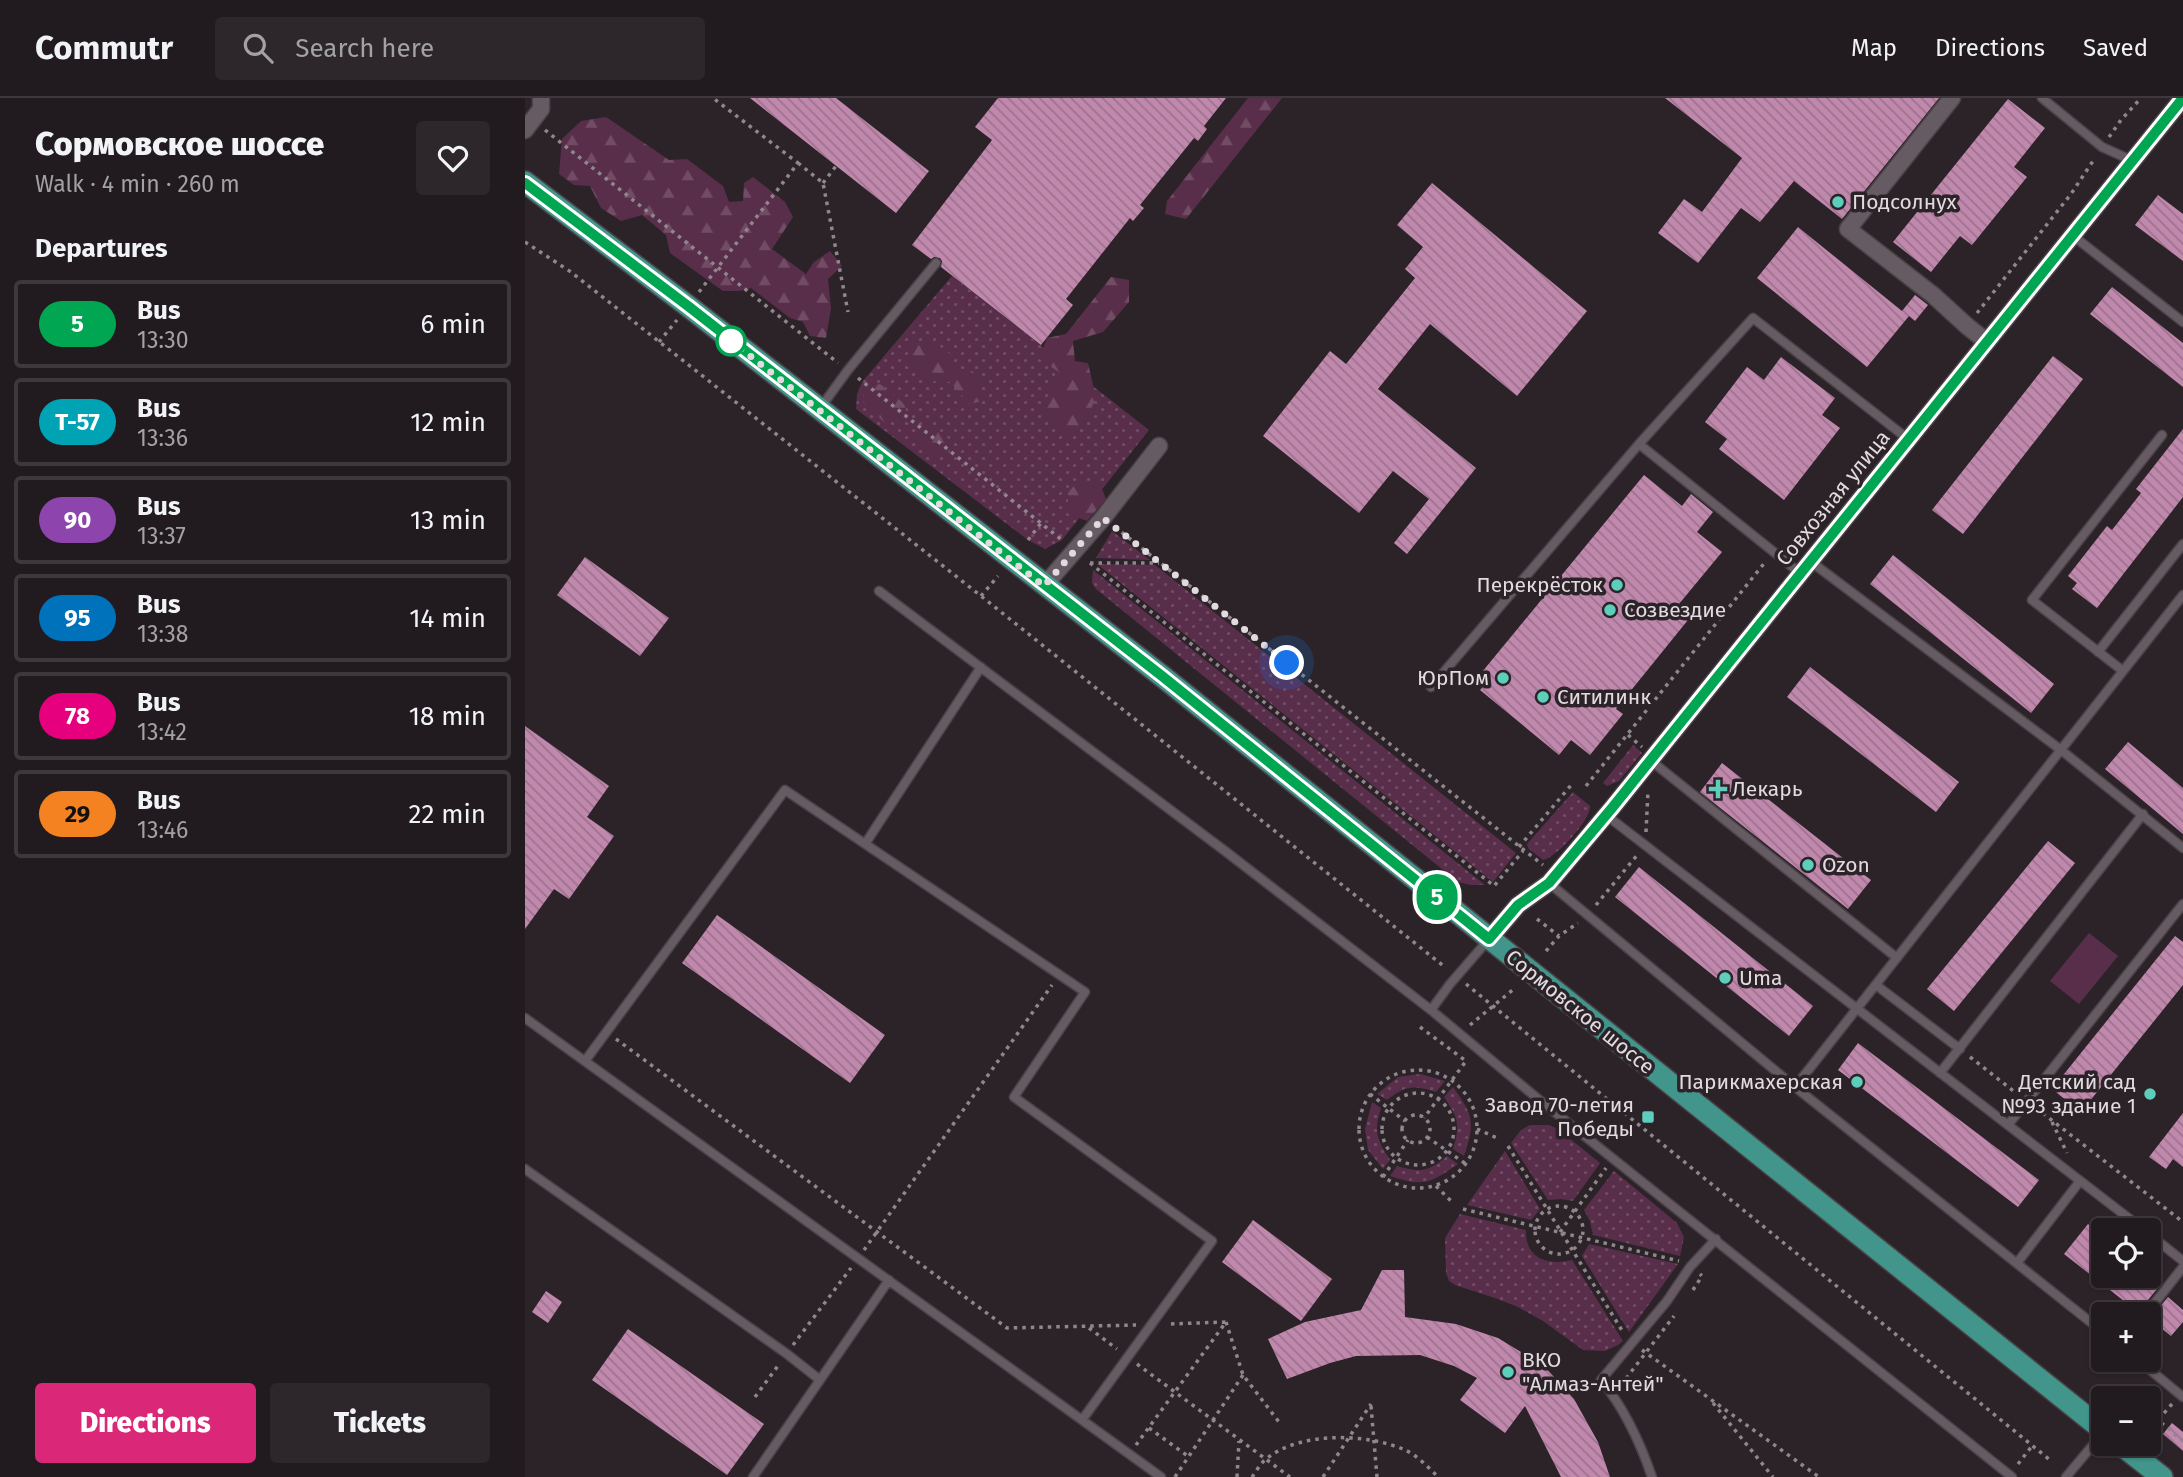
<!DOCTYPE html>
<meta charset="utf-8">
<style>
body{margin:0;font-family:"Fira Sans",sans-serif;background:#2d272c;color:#f1f3f6;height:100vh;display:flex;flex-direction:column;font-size:26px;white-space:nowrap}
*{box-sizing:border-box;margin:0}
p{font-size:23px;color:#a2a1a4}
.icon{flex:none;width:38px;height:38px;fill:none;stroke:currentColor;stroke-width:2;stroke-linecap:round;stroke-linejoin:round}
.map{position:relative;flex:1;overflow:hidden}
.drawer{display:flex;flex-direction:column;background:#211a1f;width:525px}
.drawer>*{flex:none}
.badge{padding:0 14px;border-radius:23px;font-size:24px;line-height:46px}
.fabs{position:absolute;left:1566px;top:1120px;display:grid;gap:14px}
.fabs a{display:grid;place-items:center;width:70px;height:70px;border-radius:7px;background:#211a1f;box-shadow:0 2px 5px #0004,0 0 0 2px #3e383d;font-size:35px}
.you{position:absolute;width:35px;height:35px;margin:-18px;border:5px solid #fff;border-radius:50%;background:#1a73e8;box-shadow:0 0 0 10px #1a73e833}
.map>.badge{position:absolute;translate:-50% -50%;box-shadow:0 0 0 4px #fff}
h2{padding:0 35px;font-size:26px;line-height:63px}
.round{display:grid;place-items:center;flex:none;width:74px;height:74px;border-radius:7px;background:#2d272c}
.summary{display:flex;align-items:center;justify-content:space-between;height:119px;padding:0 35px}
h1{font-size:33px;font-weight:800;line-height:52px}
.button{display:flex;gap:14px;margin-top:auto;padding:14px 35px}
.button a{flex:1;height:80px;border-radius:7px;background:#db2777;color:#fff;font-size:28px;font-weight:800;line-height:80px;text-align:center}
.button a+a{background:#2d272c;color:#f1f3f6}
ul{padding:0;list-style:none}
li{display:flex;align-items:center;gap:21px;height:88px;margin:0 14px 10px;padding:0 21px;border:4px solid #3e383d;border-radius:7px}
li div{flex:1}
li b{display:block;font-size:26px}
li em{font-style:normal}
li .badge{min-width:77px;font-weight:700;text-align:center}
header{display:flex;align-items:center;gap:42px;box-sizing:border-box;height:98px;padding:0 35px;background:#211a1f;border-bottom:2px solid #3e383d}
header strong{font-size:33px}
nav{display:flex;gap:38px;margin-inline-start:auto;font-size:24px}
.search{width:490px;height:63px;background:#2d272c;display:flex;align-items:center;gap:18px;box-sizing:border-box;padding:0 24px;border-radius:7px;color:#a2a1a4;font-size:26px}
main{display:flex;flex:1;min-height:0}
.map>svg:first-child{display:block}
</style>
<header>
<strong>Commutr</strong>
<div class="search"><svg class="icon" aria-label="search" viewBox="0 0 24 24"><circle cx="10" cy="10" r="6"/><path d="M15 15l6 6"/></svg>Search here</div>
<nav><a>Map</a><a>Directions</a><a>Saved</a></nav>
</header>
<main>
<section class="drawer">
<div class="summary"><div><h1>Сормовское шоссе</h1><p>Walk · 4 min · 260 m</p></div><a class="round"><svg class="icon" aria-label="heart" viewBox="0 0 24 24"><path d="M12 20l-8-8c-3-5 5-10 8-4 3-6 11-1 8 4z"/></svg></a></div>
<h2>Departures</h2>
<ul>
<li><span class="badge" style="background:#00a651;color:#fff">5</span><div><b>Bus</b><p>13:30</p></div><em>6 min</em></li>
<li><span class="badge" style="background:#00a3b4;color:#fff">Т-57</span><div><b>Bus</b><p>13:36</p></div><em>12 min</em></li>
<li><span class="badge" style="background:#8e44ad;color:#fff">90</span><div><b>Bus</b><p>13:37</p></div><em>13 min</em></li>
<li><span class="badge" style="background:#0072bc;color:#fff">95</span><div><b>Bus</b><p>13:38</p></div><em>14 min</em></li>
<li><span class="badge" style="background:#e6007e;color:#fff">78</span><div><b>Bus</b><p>13:42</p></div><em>18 min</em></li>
<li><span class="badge" style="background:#f58220;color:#111">29</span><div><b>Bus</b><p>13:46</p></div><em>22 min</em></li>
</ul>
<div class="button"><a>Directions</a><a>Tickets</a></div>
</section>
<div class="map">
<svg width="1658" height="1379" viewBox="0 0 1658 1379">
<defs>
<pattern id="grass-dots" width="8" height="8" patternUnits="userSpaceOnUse" patternTransform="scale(1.75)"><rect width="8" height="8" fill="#592e4b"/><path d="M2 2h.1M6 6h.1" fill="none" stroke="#714c64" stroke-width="1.8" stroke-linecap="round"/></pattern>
<pattern id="forest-firs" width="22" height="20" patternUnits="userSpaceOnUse" patternTransform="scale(1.75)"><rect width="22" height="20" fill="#592e4b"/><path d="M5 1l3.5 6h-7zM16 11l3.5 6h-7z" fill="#714c64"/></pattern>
<pattern id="building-back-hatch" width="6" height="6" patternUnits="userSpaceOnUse" patternTransform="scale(1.75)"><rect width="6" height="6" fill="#c188ad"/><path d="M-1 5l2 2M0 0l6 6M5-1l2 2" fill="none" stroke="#9c738d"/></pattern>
</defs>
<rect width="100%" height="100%" fill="#2c2329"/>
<path fill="url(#grass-dots)" d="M427,178L624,332L537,442L520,451L503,442L331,311L332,296L337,284Z
M587,433L625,462L571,460Z
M572,466L630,467L991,755L968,784Z
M568,472L960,787H946L933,784L571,491L567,485Z
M1108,647L1117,655L1094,683L1082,688L1078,685Z
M1048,694L1065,708C1066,722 1031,760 1018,762L1003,750L1002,746Z
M895,976L920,983L911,994C888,987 881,987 862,1002L852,996L873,979Z
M928,989C949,1018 950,1025 939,1058L928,1051C935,1028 934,1020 919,999Z
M847,1004L856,1010C849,1033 851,1041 865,1062L858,1071L843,1052L840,1031Z
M1005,1027H1024L1033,1031L1075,1065L1048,1103L1036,1101L1023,1102L986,1045L996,1032Z
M980,1053L1015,1111L1006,1122L942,1107Z
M922,1058L933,1066C905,1086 898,1089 865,1078L872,1068C896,1075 903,1074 922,1058Z
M1089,1073L1152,1125L1159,1139L1155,1158L1068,1137L1065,1123L1059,1112Z
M935,1116L1001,1132C1000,1161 1023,1168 1047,1162L1098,1243L1093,1247L1080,1253L1058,1252L1018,1223L993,1209L970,1200L930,1187L924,1183L921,1175L920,1140Z
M1064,1146L1153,1166L1104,1234L1057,1158Z"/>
<path fill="url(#forest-firs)" d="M723,0H757L661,121L640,116L642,103Z
M81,19L144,62L162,61L198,88L204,104L218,103L219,85L228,79L260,104L268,119L247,151L281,176L289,164L305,153L317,168L303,181L306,210L301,240L285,238L278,224L265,220L226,190L214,193H198L145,155L141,137L117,117L96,123L76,110L65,88L49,87L34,76L37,41L56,23Z
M586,179L604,182V204L578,234L548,243L550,263L563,265L571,300L558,328L539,338L516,317L534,274L514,261L522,240L541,236Z
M406,242L428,258L431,273L446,272L456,281L458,303L444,306L425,284L406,283L383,263L385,244Z
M355,286L382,308L376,323L359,324L338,304L339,290Z
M410,330L425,342L423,357L408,360L390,344L393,332Z
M553,383L575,386L581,401L562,423L543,416V395Z"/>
<path fill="#592e4b" d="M1564,835L1593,858L1554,906L1525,883Z"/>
<path fill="url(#building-back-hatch)" d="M225,0H311L404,73L371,115Z
M473,0H701L679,28L682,31L673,43L669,40L615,107L619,110L608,123L605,120L541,201L548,207L516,247L416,169L417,163L415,160L409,159L406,161L387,147L467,42L450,29Z
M1140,0H1414L1317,121L1269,83L1235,124L1216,110L1173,165L1133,135L1159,101L1177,114L1217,60Z
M1483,1L1520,30L1489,69L1502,79L1447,147L1435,138L1406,174L1368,144Z
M907,85L1062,213L992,298L905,226L853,291L951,370L882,456L869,445L904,401L868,373L834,415L738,338L805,253L821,266L890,180L880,171L898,149L872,127Z
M1633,97L1658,116V163L1610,127Z
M1273,129L1377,213L1390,197L1403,207L1390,223L1379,214L1384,218L1342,269L1232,180Z
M1587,189L1658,245V289L1565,216Z
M1528,258L1558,281L1438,436L1407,412Z
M1256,259L1310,300L1297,317L1315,330L1259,402L1194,351L1202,341L1180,324L1222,269L1239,282Z
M1658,331V399L1572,510L1547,491L1552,485L1543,478L1582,428L1587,432L1616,395L1611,391Z
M1119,377L1157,408L1166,396L1188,414L1172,434L1197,454L1154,506L1167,517L1091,611L1098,616L1065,657L1046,642L1034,657L955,592L965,581L957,574Z
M1368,457L1529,586L1506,615L1345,486Z
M60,459L144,520L115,558L32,497Z
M1285,569L1434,684L1411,714L1262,599Z
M0,628L84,688L62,719L89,738L44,801L29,791L0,831Z
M1603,644L1658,690V736L1580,671Z
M1197,665L1346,782L1323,811L1175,694Z
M1523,743L1550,765L1429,913L1402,891Z
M1114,769L1288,908L1264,938L1090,799Z
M192,817L360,937L325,985L157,865Z
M1650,838L1658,844V887L1556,1014L1527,991Z
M1333,945L1514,1082L1493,1109L1313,972Z
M1658,1015V1069L1648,1061L1641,1071L1624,1059Z
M728,1122L807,1181L776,1223L697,1164Z
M1563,1126L1578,1138V1178H1628L1637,1185L1613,1214L1539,1156Z
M857,1172H879L880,1219L931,1226L973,1240L1019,1268L1049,1301L1073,1344L1085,1379H1036L1000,1308L980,1335L935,1302L952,1280L929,1268L895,1257L831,1258L805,1265L762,1281L743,1241L780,1224L836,1212Z
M21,1193L37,1204L23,1225L7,1214Z
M1643,1199L1658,1212V1224L1646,1238L1625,1221Z
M103,1231L239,1326L202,1377L67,1282Z
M1647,1325L1658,1334V1353L1638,1336Z"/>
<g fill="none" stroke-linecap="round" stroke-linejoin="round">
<g stroke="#494246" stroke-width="11">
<path id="lane" d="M1517,0L1577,49L1606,62
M1547,137L1658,224
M296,309L323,272L411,165
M1285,463L1536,652L1658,750
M1275,475L1114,346L1228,220L1383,341
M354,493L700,753L906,912L1012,1000L1487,1379
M1573,554L1658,446
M1598,573L1507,502L1637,337
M906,589L1114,346
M1125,662L1372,860
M1081,717L1619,1132
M340,746L456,569
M1024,785L1270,989L1578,1234
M1351,887L1435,951
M906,912L925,886L964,841
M0,920L636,1379
M60,963L260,692L560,894L489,999L687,1143L557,1322
M1415,975L1618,716
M1270,989L1658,497
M1483,1027L1658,806
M0,1071L262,1256L295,1282
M1624,1136L1658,1163
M1492,1165L1555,1083
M1621,1216L1658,1169
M1613,1262L1658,1299
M228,1379L364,1182
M1127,1379C1115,1344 1100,1311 1076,1282L1142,1203L1165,1169L1191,1141
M1541,1379L1578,1335"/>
</g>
<g stroke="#494246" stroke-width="19">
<path id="street" d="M1427,0L1323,131L1408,197L1442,228L1462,244
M0,32L16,11V0
M519,488L578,420L634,348
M964,841L993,807L1024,785L1087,710L1658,0"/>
</g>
<g stroke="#494246" stroke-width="24">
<path id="primary" d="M0,84L163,208L637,578L1578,1332
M1595,1346L1637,1379"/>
</g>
<path stroke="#8f878c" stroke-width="3.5" stroke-dasharray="3.5 5" stroke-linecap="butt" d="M20,32L313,265
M1584,39L1596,22L1616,0
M273,65L298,85L323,214
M298,85L311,68
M0,144L46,174L456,498L921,870
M174,194L273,65L188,0
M1452,215L1546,96L1570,60
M134,244L152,222
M333,280L537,442
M590,429L1018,767
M503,442L516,425
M565,465L969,788L998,753
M565,465H634
M456,498L473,478
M1103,637L1117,649
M1061,688L1241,463
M1121,734L1123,693
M994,749L1047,686
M1071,807L1113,756
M1012,821L1034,838
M1021,853L1034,838L1053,825
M941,886L1525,1362
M945,927L990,890
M895,929L941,963L899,1020
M91,941L482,1230L611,1227
M1445,959L1491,995
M834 1031a59 59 0 1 1 118 0a59 59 0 1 1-118 0Z
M857 1031a36 36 0 1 1 72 0a36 36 0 1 1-72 0Z
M845,996L880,1023
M1511,1010L1658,1124
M877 1031a14 14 0 1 1 28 0a14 14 0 1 1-28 0Z
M1527,1024L1542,1055
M952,1031L972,1040
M902,1039L941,1066
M983,1048L1098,1234
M858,1079L883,1042
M911,1088L927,1104
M1010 1132a24 24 0 1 1 48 0a24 24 0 1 1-48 0Z
M938,1111L1154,1163
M1035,1134L1081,1070
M339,1152L527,887
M1168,1192L1177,1178L1175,1176
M701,1224L718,1277L754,1324
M564,1230L592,1251
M268,1247L326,1170
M1117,1252L1294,1379
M612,1266L765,1379
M1096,1287L1149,1218
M230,1299L255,1265
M1188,1305L1248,1379
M1647,1306L1633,1322L1658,1343
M846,1308L852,1379
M624,1330L664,1359
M611,1347L701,1224L644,1226
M1493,1366L1507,1348
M650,1379L718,1277
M712,1379L714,1343
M727,1379C731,1374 735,1366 740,1362C773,1333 842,1335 880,1352C892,1357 904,1370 913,1379
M798,1379L846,1306"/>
<use href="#lane" stroke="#665b62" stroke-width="8"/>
<use href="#street" stroke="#665b62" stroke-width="16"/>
<use href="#primary" stroke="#41958b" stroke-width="21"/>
</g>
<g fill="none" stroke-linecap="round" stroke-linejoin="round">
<g stroke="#fff" stroke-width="16">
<path id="line" d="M0,85L163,208L637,578L964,841L993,807L1024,785L1087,710L1658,0"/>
</g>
<use href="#line" stroke="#00a651" stroke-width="10"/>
<path stroke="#e1dade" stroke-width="7" stroke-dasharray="0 12.6" d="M206,243L519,488L578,420L762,565"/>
</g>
<g fill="#5ccebb" stroke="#2c2329" stroke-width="2.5">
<circle cx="1313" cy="104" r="7"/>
<circle cx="1092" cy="487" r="7"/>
<circle cx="1085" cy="512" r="7"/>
<circle cx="978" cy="580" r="7"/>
<circle cx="1018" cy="599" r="7"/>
<path d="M1189.5 680.5h7v7h7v7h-7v7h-7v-7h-7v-7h7z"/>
<circle cx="1283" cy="767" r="7"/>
<circle cx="1200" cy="880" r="7"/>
<circle cx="1332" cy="984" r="7"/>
<circle cx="1625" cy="996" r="7"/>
<rect x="1116" y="1012" width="14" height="14" rx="3.5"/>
<circle cx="983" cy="1274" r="7"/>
</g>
<circle fill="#fff" stroke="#00a651" stroke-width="3.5" cx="206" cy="243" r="14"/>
<g text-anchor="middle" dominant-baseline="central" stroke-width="7" stroke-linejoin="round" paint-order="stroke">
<g font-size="21" fill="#e1dade" stroke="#2c2329" text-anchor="start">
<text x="1327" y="104">Подсолнух</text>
<text x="1078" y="487" text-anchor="end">Перекрёсток</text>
<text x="1099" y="512">Созвездие</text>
<text x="964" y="580" text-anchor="end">ЮрПом</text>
<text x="1032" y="599">Ситилинк</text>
<text x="1207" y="691">Лекарь</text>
<text x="1297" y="767">Ozon</text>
<text x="1214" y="880">Uma</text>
<text x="1318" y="984" text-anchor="end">Парикмахерская</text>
<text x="1611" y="984" text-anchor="end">Детский сад<tspan x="1611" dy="24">№93 здание 1</tspan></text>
<text x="1109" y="1007" text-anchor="end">Завод 70-летия<tspan x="1109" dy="24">Победы</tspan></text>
<text x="997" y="1262">ВКО<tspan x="997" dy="24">"Алмаз-Антей"</tspan></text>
</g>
<g font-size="21" fill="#e1dade" stroke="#2c2329">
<text transform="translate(1308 400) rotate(-51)">Совхозная улица</text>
<text transform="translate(1055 914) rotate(39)">Сормовское шоссе</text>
</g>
</g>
</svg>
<div class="fabs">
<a><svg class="icon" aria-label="locate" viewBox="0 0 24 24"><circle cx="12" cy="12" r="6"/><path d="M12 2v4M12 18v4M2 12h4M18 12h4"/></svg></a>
<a>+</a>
<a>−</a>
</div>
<div class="you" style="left:762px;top:565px"></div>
<b class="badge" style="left:912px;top:799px;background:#00a651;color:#fff">5</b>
</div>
</main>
